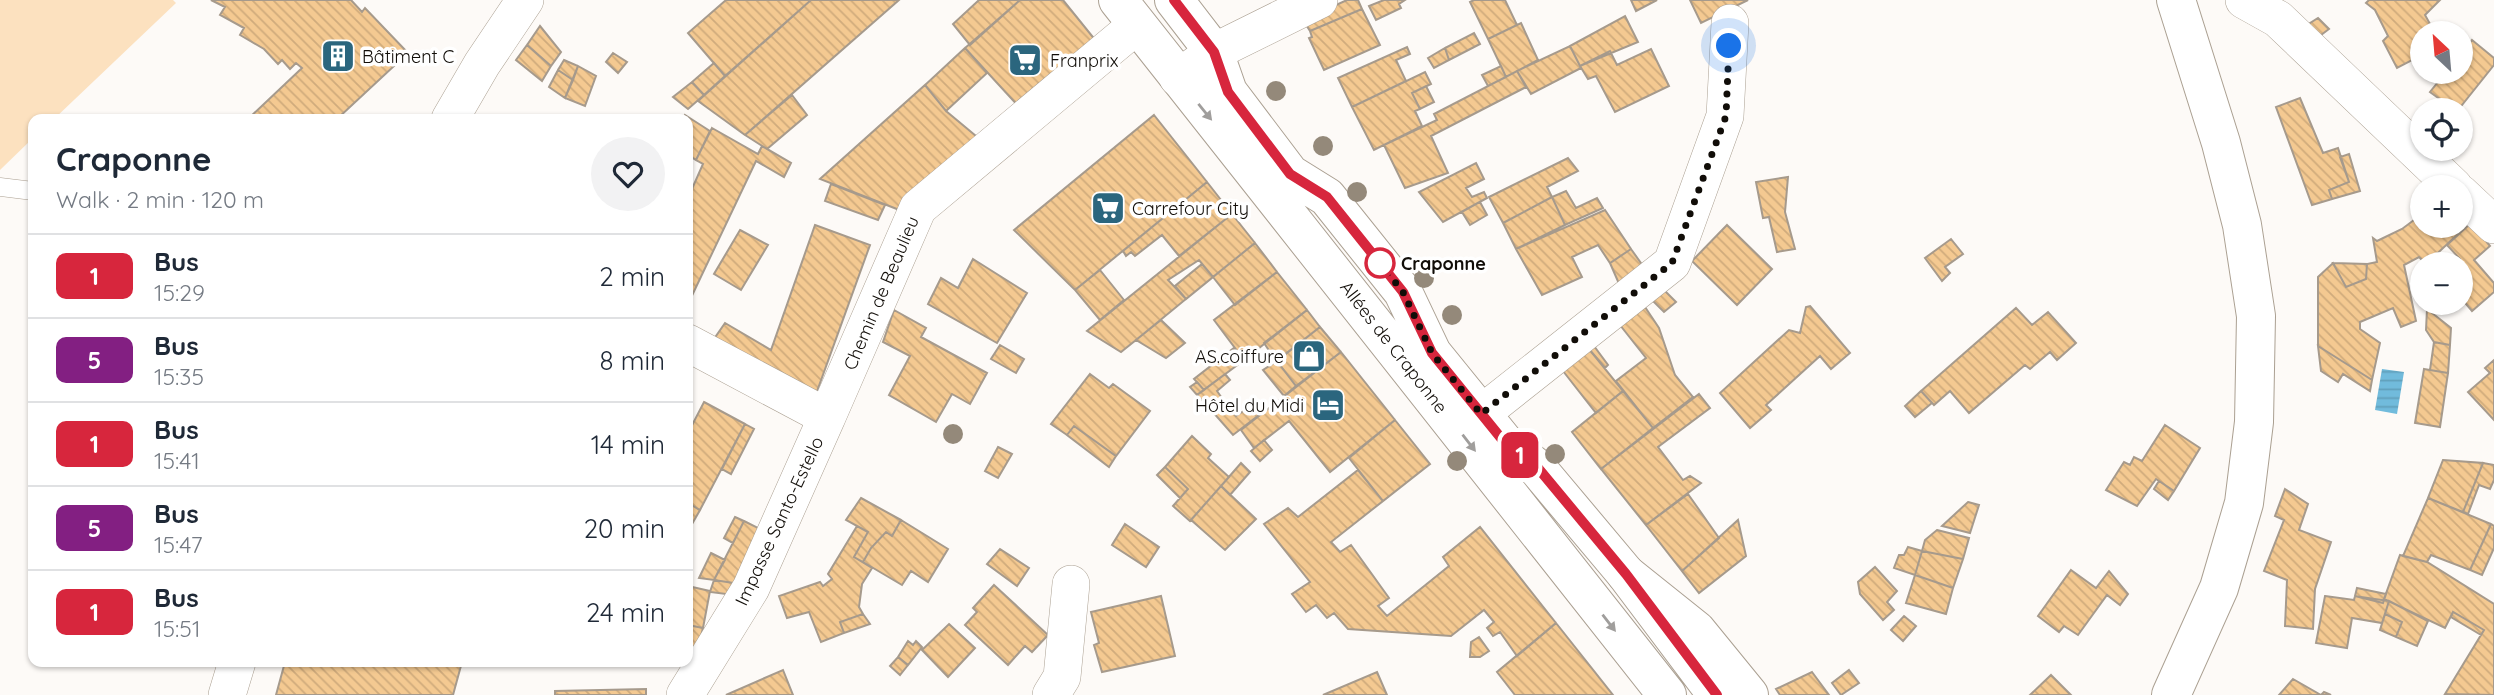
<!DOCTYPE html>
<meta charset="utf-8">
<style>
body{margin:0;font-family:Quicksand,sans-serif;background:#f2f2f3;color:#1f2937;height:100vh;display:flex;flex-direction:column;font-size:26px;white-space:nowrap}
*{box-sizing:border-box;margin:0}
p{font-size:23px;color:#747a83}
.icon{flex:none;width:38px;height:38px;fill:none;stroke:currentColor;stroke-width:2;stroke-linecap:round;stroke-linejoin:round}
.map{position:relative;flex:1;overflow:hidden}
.details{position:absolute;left:28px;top:114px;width:665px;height:553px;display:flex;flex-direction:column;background:#fff;border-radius:14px;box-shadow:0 2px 5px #0004}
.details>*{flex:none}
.badge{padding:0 14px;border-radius:10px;font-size:24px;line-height:46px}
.needle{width:46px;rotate:334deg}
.tools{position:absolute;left:2410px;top:21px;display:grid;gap:14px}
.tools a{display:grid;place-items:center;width:63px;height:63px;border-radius:50%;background:#fff;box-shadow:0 2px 5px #0004;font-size:35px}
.you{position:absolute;width:35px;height:35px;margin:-18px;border:5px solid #fff;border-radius:50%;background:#1a73e8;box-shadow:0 0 0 10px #1a73e833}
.map>.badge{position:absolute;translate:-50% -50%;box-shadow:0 0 0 4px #fff}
.round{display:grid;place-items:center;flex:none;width:74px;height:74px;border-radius:37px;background:#f2f2f3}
.head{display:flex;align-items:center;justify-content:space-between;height:119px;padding:0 28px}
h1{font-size:33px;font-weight:700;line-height:52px}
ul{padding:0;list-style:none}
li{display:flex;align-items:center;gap:21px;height:84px;padding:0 28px;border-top:2px solid #e0e1e3}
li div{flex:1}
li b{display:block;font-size:26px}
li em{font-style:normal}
li .badge{min-width:77px;font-weight:700;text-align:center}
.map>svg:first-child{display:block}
</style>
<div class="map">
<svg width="2494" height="695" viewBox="0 0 2494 695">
<defs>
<pattern id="water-rules" width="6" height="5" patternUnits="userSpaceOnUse" patternTransform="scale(1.75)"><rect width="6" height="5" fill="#71bbdc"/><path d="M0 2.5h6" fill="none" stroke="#61a0bb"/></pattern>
<pattern id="building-back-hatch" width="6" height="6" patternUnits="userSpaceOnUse" patternTransform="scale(1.75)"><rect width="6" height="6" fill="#f4c991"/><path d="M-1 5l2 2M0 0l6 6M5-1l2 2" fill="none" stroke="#d0ab7c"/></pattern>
</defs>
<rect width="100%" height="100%" fill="#fdfaf7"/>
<path fill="#fce1bf" d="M0,0H173L176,3L54,119H33V138L0,170Z"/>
<path fill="url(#water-rules)" d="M2382,369L2404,372L2397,414L2375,410Z"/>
<path fill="url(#building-back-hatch)" stroke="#a69a8c" stroke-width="2" d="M211,0H351L362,12L365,8L408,53L337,119H248L302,68L296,63L290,69L282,60L278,64L264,49L240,35L244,28L220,15L225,7Z
M726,0H811L725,76L688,33Z
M811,0H899L745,135L698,101Z
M979,0H1020L970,45L953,24Z
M1020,0H1063L1096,41L1020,108L965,48Z
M1347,0H1358L1362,9L1310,31L1303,20Z
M1384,0H1405L1399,4L1401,8L1376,20L1369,6Z
M1474,0H1505L1517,25L1488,39L1470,2Z
M1631,0H1657L1636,11Z
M1690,0H1748L1701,23Z
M2369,0H2440L2425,15L2435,33H2422V55L2397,68L2383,41L2388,36L2375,10L2366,3Z
M1362,9L1380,45L1324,70L1309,38L1312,37L1310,31Z
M1625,16L1638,42L1580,66L1570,46Z
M2318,18L2329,29L2317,38L2307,25Z
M1521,23L1538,60L1506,77L1488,39Z
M540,26L561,52L551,66L527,45Z
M1474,33L1480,44L1449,60L1445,48Z
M2472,40L2494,58V65L2458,110H2455L2430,92L2446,72H2460V54Z
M527,45L551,66L542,81L516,60Z
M1570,46L1581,68L1531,94L1517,71Z
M1407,47L1410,54L1396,60L1406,81L1352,107L1338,78Z
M965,48L987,73L946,111L925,85Z
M1445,48L1449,60L1434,68L1428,58Z
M1651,49L1669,86L1615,112L1596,76L1588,79L1580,66L1610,51L1617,65Z
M613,53L627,62L618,73L606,62Z
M564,60L578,66L573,80L558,70Z
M714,63L725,76L704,95L692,82Z
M578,66L596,76L585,106L565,98Z
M1501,66L1506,77L1488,86L1482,75Z
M558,70L573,80L565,98L549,87Z
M1517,71L1526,87L1431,136L1448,173L1405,188L1384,145L1437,120L1434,114Z
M1425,72L1431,84L1412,93L1420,109L1415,111L1422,126L1374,150L1352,107Z
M692,82L704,95L688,109L673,97Z
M925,85L946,111L982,141L902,211L820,179Z
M1426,86L1434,102L1420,109L1412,93Z
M792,95L807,115L767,149L745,135Z
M2300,98L2323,153L2338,148L2349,182L2329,190L2332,199L2312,205L2276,107Z
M685,115L710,131L696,160L688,155V119H683Z
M1154,115L1207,182L1075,290L1014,230Z
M712,128L758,154L762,146L791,163L784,177L756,161L688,304V198L703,164L696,160Z
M2349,154L2360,191L2332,199L2329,190L2349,182L2340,157Z
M1568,158L1578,171L1547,187L1552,197L1503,223L1489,197Z
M1476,163L1484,179L1466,188L1472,197L1484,192L1487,198L1443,222L1419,192Z
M1788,177L1785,212L1795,249L1777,252L1769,217L1763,218L1756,182Z
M1207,182L1232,214L1179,256L1162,235L1135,256L1131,252L1126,256L1123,251Z
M831,184L885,205L878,220L825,201Z
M1566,191L1576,208L1597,198L1603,208L1565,225L1552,197Z
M1552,197L1565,225L1516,249L1503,223Z
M1480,202L1487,215L1470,225L1462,212Z
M1605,210L1631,249L1610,263L1598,245L1572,257L1582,277L1542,295L1516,249Z
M1232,214L1255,243L1213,277L1199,260L1168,280L1186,299L1136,340L1121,352L1087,331Z
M2422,214V226H2450L2458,234L2426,264L2419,257L2404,265L2416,321L2401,327L2393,308L2360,322V329L2380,343L2372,380L2318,346V277L2333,263L2346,287L2366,279L2367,264L2377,262L2373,238L2377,241L2402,229Z
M2471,223L2490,246L2474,260L2494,283V292L2472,311L2460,297V264H2454L2460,259L2447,245Z
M815,225L870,245L816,394L714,339L725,323L771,350Z
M1727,225L1772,269L1737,305L1692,261Z
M2460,225L2464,228L2458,234L2450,226Z
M740,230L768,245L741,290L714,274Z
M1951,239L1963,254L1945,267L1950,273L1942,281L1925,258Z
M1255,243L1277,272L1235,305L1213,277Z
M1631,249L1648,273L1623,293L1610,263Z
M973,259L1027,293L997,343L928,304L941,278L958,288Z
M2333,263L2367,264L2366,279L2346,287Z
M1202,264L1213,277L1186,299L1175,286Z
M1100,270L1124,300L1100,320L1075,290Z
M1277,272L1307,310L1244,360L1214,320Z
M1664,290L1676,302L1664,312L1653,301Z
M1810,306L1850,353L1831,369L1820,356L1766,405L1771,410L1750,428L1720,393L1789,330L1800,333L1806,307Z
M1645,307L1659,328L1675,375L1693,397L1653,428L1616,381L1646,358L1620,325Z
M2016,308L2032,325L2048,312L2076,343L2057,360L2050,352L2030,369L2025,365L1969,413L1950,391L1934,405L1921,391Z
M2427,309L2451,328L2450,345L2434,342L2426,330Z
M894,310L926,328L921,337L987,373L970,404L952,394L936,422L889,395L910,356L883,342Z
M1307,310L1320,327L1271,365L1264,356L1270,352L1264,343Z
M1161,320L1185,343L1166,358L1136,340Z
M1320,327L1341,352L1296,386L1277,361Z
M2434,342L2450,345L2448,373L2430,370Z
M1000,345L1024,359L1016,373L991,359Z
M1594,346L1608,365L1605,368L1589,349Z
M2318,346L2372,380L2370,391L2343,374L2338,382L2321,371Z
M1234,348L1244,360L1204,390L1194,379Z
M1589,349L1623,391L1596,413L1563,371Z
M1341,352L1395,420L1330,472L1289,421L1254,448L1241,430Z
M2494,360V420L2468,392L2490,373L2485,368Z
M1277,361L1296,386L1284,396L1263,370Z
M2424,369L2448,373L2440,427L2415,423Z
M1090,374L1109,388L1113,384L1150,411L1116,456L1074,426L1067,435L1051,424Z
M1225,374L1230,380L1217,391L1224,401L1212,411L1197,395Z
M1197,382L1204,390L1197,395L1190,387Z
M1623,391L1653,428L1601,469L1572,432Z
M1921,391L1932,403L1915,417L1905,406Z
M1699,394L1710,408L1658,447L1683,480L1690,476L1701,483L1646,525L1601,469Z
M1224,401L1236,416L1251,406L1259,415L1233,435L1212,411Z
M704,402L745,424L700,510L688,503V433Z
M1395,420L1430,464L1383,501L1349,458Z
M745,424L754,429L731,474L722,469Z
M2165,425L2200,448L2174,491L2156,479L2137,506L2106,490L2124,462L2130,465L2134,457L2142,461Z
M1074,426L1116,456L1109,467L1067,435Z
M1192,436L1211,454L1208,458L1229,477L1190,521L1173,506L1188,489L1165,467Z
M1264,440L1272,450L1260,461L1251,451Z
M998,447L1012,454L998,478L985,471Z
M2443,460L2483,463L2463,512L2428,498Z
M1241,463L1250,472L1230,495L1221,486Z
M2483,463L2494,465V480L2490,489L2479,485L2468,514L2463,512Z
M1165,467L1188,489L1180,498L1157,475Z
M1358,470L1383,501L1331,542L1340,552L1351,545L1389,598L1378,606L1387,616L1449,566L1443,557L1480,527L1556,623L1517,656L1500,632L1493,636L1487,628L1494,622L1484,610L1451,636L1348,629L1334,613L1327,618L1316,605L1306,612L1292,594L1310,582L1264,524L1288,508L1298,517Z
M2159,481L2174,491L2168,500L2154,489Z
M1221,486L1256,519L1225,550L1191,520Z
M2285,489L2308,504L2299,530L2331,542L2315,589L2313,629L2285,626L2287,580L2264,571L2284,520L2275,516Z
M1688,494L1719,538L1682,571L1646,525Z
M861,498L901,520L892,536L886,532L871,548L863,562L854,557L868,532L846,520Z
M2428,498L2491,524L2470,570L2431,555L2427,562L2403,556Z
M1968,502L1979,505L1970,533L1942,526Z
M688,503L700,510L692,524L688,521Z
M735,517L744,521L733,543L724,538Z
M901,520L948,549L928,582L911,571L902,585L863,562L871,548L886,532L892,536Z
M1738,520L1746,556L1699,593L1682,571Z
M744,521L768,533L740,584L714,580Z
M1125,524L1159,547L1146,567L1112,545Z
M2491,524L2494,526V548L2482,575L2470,570Z
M857,526L868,532L854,557L872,568L862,584L859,607L863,614L840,622L844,633L821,642L809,612L787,618L779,596L820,582L823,586L832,579L828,574Z
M1937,530L1969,538L1963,559L1922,551L1925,540Z
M1908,547L1922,551L1915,575L1894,568L1899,555H1904Z
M1000,549L1029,568L1017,586L987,564Z
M1922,551L1963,559L1953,588L1915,575Z
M711,553L725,560L714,580L699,578Z
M2400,555L2427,562L2494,604V695L2445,694L2484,630L2453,612L2445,628L2384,599Z
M1875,567L1897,591L1887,602L1894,610L1883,620L1860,594L1858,582Z
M2071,570L2096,588L2109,571L2128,594L2120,605L2107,595L2078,635L2064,626L2059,632L2038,616Z
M1915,575L1953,588L1946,614L1906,603Z
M714,580L740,584L734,595L710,592Z
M994,585L1048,635L1032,652L1025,646L1008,665L965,625L977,612L973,608Z
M688,586L710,591L703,628L688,625Z
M2357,588L2386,594L2383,603L2355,596Z
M1161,596L1175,656L1102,672L1094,645L1099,643L1091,612Z
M2325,596L2354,600L2355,596L2389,601L2382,623L2352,618L2347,648L2316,643Z
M2389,601L2428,621L2417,646L2396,637L2402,622L2385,614Z
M2453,612L2484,630L2481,635L2451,617Z
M863,614L870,624L844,633L840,622Z
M2385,614L2402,622L2396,637L2380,630Z
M1904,616L1916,626L1903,641L1891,630Z
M1556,623L1613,695H1515L1497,672Z
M949,624L975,648L948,677L922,650Z
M688,625L703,628L698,648L688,646Z
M1479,637L1489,651L1480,657H1470L1471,642Z
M908,641L913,645L916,641L922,647L908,665L898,657Z
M898,657L908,665L900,675L890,666Z
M285,662H462L453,695H276Z
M783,670L793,695H726Z
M1849,670L1859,683L1841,695L1832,683Z
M1377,672L1387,695H1323Z
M1812,672L1829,695H1780L1776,689Z
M2051,675L2071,695H2030Z
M2293,679L2321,695L2324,692L2331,695H2279Z
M646,689V695H555V691Z"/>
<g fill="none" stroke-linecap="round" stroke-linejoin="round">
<g stroke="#aba092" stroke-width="19">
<path id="lane" d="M0,187L33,191"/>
</g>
<g stroke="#aba092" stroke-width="38">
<path id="street" d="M2244,0L2278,19L2454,187
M1178,78L1214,52L1319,0
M450,119L482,64L525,0
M2460,193L2494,225
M688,343L827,417L918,208L1137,25
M1481,414L1672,263L1725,116L1730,23
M227,695L237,662
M685,695L751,588L827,417
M1051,695L1062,677L1071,584"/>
</g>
<g stroke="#aba092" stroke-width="40">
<path id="secondary" d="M1118,0L1667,695
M1174,0L1214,52L1228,92L1290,174L1327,197L1403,292L1432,353L1505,443L1537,468L1626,574L1717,695"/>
</g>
<g stroke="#aba092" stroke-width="40">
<path id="primary" d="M1626,574L1696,630L1749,695
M2171,695L2219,588L2244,503L2254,422L2256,316L2242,225L2221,143L2176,0"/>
</g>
<use href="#lane" stroke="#fff" stroke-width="18"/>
<use href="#street" stroke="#fff" stroke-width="37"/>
<use href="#secondary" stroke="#fff" stroke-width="38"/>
<use href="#primary" stroke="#fff" stroke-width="38"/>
</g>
<g fill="#94897a">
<circle cx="1276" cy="91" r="10"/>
<circle cx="1323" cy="146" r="10"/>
<circle cx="1357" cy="192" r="10"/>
<circle cx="1424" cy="278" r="10"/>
<circle cx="1452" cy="315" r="10"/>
<circle cx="953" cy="434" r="10"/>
<circle cx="1555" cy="454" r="10"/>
<circle cx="1457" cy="461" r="10"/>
</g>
<defs><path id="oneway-solid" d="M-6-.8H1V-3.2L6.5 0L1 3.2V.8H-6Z" transform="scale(1.75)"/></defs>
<g fill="#a09e9c">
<use href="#oneway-solid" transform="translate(1205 112) rotate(51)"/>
<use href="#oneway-solid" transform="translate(1469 443) rotate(52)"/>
<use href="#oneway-solid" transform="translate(1609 623) rotate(52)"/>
</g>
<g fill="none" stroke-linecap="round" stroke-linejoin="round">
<g stroke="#fff" stroke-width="16">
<path id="line" d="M1174,0L1214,52L1228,92L1290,174L1327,197L1403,292L1432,353L1505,443L1538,468L1626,574L1717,695"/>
</g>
<use href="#line" stroke="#d7263d" stroke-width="10"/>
<path stroke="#110d08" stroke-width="7" stroke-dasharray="0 12.6" d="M1380,263L1403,292L1432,353L1481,414L1672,263L1726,116L1729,46"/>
</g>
<defs>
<g id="building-square" transform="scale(1.75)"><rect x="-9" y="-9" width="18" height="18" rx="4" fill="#2b667e" stroke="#fff"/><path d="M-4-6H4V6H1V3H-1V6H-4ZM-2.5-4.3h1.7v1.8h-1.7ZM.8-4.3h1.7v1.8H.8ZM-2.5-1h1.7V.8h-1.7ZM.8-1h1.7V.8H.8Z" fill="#fff"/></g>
<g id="supermarket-square" transform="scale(1.75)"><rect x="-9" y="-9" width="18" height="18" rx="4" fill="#2b667e" stroke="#fff"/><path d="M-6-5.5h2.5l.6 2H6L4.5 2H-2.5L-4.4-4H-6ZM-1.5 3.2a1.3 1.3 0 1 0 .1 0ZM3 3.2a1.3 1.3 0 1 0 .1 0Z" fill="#fff"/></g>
<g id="shop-square" transform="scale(1.75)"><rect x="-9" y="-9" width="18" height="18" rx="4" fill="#2b667e" stroke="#fff"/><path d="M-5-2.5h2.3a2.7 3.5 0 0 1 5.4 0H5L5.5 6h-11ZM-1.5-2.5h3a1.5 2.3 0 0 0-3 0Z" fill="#fff"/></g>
<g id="hotel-square" transform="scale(1.75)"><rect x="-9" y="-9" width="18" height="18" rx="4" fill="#2b667e" stroke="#fff"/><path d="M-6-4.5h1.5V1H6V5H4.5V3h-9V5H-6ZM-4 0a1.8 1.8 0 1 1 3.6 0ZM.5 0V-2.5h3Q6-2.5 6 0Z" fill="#fff"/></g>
</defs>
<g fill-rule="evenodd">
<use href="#building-square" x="338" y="56"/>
<use href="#supermarket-square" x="1025" y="60"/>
<use href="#supermarket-square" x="1108" y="208"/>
<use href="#shop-square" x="1309" y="356"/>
<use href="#hotel-square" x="1328" y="405"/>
</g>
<circle fill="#fff" stroke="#d7263d" stroke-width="3.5" cx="1380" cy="263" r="14"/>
<g text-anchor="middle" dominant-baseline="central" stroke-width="7" stroke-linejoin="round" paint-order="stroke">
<g font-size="18" fill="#110d08" stroke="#fff" text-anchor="start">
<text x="362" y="56">Bâtiment C</text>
<text x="1050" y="60">Franprix</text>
<text x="1132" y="208">Carrefour City</text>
<text x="1284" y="356" text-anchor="end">AS.coiffure</text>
<text x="1304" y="405" text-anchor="end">Hôtel du Midi</text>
</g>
<g font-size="18" font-weight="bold" fill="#110d08" stroke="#fff" text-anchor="start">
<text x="1401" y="263">Craponne</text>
</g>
<g font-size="18" fill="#110d08" stroke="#fff">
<text transform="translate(881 293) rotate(-67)">Chemin de Beaulieu</text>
<text transform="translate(1394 347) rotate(52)">Allées de Craponne</text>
<text transform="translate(779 521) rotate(-65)">Impasse Santo-Estello</text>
</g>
</g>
</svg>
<div class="tools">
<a><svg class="needle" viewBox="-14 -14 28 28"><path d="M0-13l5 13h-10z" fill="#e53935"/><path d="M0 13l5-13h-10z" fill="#747a83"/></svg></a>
<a><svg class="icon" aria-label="locate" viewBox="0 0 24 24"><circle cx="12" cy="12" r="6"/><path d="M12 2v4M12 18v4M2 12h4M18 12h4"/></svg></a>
<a>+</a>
<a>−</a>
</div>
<div class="you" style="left:1729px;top:46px"></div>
<b class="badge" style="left:1520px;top:455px;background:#d7263d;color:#fff">1</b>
<section class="details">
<div class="head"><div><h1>Craponne</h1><p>Walk · 2 min · 120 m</p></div><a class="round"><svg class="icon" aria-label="heart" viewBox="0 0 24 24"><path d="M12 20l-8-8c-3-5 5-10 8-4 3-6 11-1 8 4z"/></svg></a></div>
<ul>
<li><span class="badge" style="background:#d7263d;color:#fff">1</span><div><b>Bus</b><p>15:29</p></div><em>2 min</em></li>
<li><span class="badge" style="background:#831f82;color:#fff">5</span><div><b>Bus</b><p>15:35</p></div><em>8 min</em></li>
<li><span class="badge" style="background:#d7263d;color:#fff">1</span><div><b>Bus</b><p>15:41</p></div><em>14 min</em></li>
<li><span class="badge" style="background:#831f82;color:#fff">5</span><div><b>Bus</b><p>15:47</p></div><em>20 min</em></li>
<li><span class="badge" style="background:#d7263d;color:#fff">1</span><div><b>Bus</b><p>15:51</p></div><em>24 min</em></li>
</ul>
</section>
</div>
